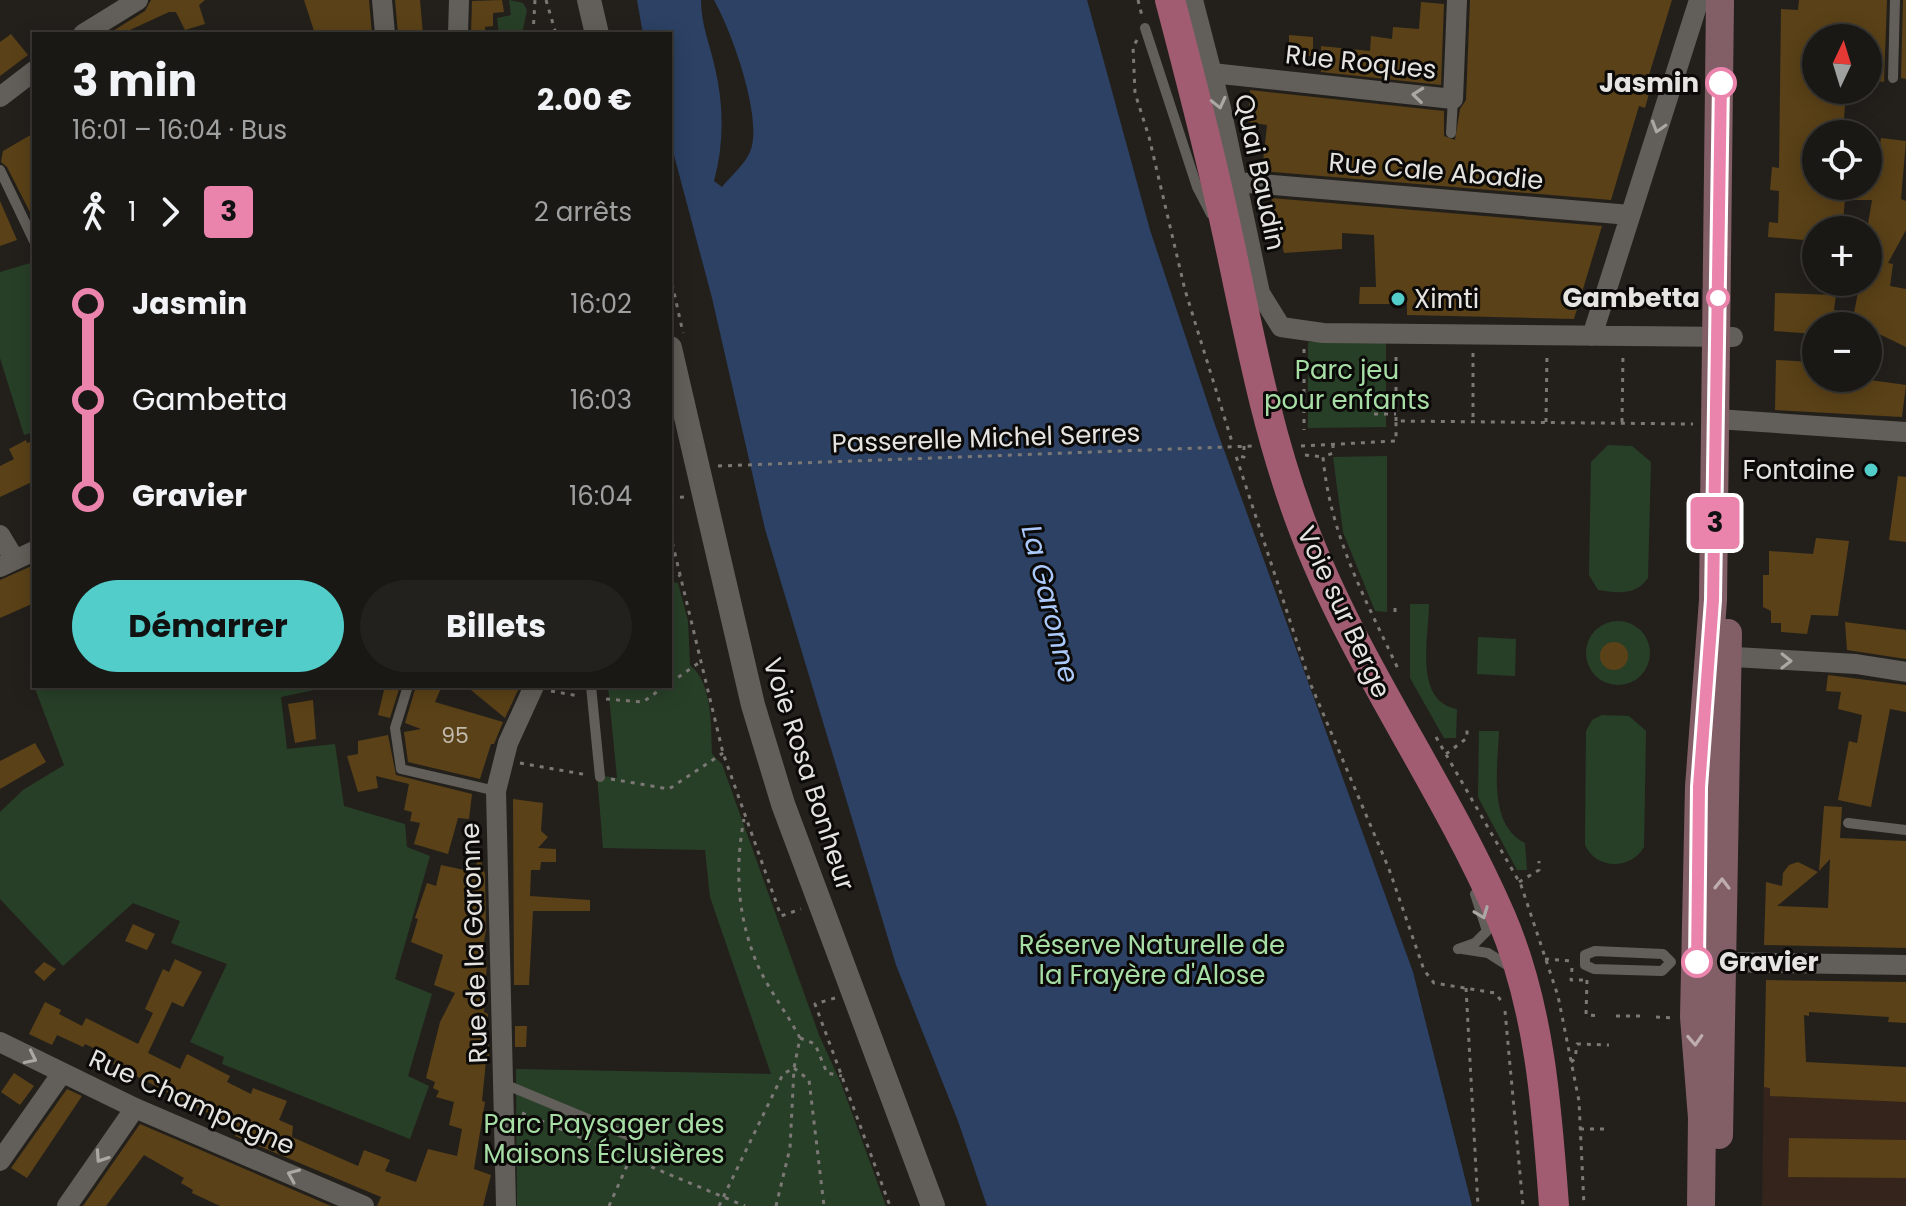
<!DOCTYPE html>
<html lang="fr">
<meta charset="utf-8">
<style>
body{margin:0;font-family:Poppins,sans-serif;background:#23211e;color:#f1f3f6;height:100vh;display:flex;flex-direction:column;font-size:30px;white-space:nowrap}
*{box-sizing:border-box;margin:0}
p{font-size:26px;color:#9fa0a0}
.icon{flex:none;width:44px;height:44px;fill:none;stroke:currentColor;stroke-width:2;stroke-linecap:round;stroke-linejoin:round}
.map{position:relative;flex:1;overflow:hidden}
.panel{position:absolute;left:32px;top:32px;width:640px;height:656px;display:flex;flex-direction:column;background:#1a1815;border-radius:0px;box-shadow:0 4px 20px #0003,0 0 0 2px #383734}
.panel>*{flex:none}
.badge{padding:0 16px;border-radius:6px;font-size:28px;line-height:52px}
.needle{width:52px;rotate:4deg}
.tools{position:absolute;left:1802px;top:24px;display:grid;gap:16px}
.tools a{display:grid;place-items:center;width:80px;height:80px;border-radius:50%;background:#1a1815;box-shadow:0 4px 20px #0003,0 0 0 2px #383734;font-size:40px}
.map>.badge{position:absolute;translate:-50% -50%;box-shadow:0 0 0 4px #fff}
.legs{display:flex;align-items:center;gap:12px;height:88px;padding:0 40px;font-size:26px}
.legs p{margin-inline-start:auto}
.summary{display:flex;align-items:center;justify-content:space-between;height:136px;padding:0 40px}
h1{font-size:44px;font-weight:700;line-height:60px}
.button{display:flex;gap:16px;margin-top:auto;padding:16px 40px}
.button a{flex:1;height:92px;border-radius:48px;background:#53cdca;color:#111;font-size:32px;font-weight:700;line-height:92px;text-align:center}
.button a+a{background:#23211e;color:#f1f3f6}
ul{padding:0 40px;list-style:none}
li{display:flex;align-items:center;gap:28px;height:96px;font-size:30px}
li i{display:grid;place-items:center;width:12px;height:100%;margin:0 10px;background:currentColor}
li i::after{content:'';width:20px;height:20px;margin:-10px;border:6px solid;border-radius:50%;background:#1a1815}
li p{margin-inline-start:auto}
li:first-child i{background:linear-gradient(#0000 50%,currentColor 0)}
li:last-child i{background:linear-gradient(currentColor 50%,#0000 0)}
.map>svg:first-child{display:block}
</style>
<div class="map">
<svg width="1906" height="1206" viewBox="0 0 1906 1206">
<rect width="100%" height="100%" fill="#23201c"/>
<path fill="#34241b" d="M1764,1073L1906,1082V1206H1762Z"/>
<path fill="#283f27" d="M509,0L523,3L527,10L522,34H499L497,18L511,15Z
M34,262V432L24,435L0,358V272Z
M1308,342H1386V427L1308,428Z
M1608,445L1632,446L1651,462L1648,578C1635,596 1618,593 1598,590L1589,575L1591,462Z
M1387,456V612L1375,611L1343,532L1333,457Z
M670,582L678,583L688,621L690,665C713,683 711,728 712,754L722,764L819,1035L841,1083L886,1206H517L516,1069L771,1074L710,897L705,850L603,848L597,775L617,778L608,686H670Z
M1410,604H1429C1429,637 1413,701 1457,709L1456,738H1444L1410,678Z
M1586 653a32 32 0 1 1 64 0a32 32 0 1 1-64 0Z
M1478,637L1516,639L1515,676L1477,674Z
M34,686H333L281,697L287,749L335,744L344,806L405,824L407,847L430,856L395,979L432,994L408,1076L429,1086L410,1139L222,1064L224,1057L190,1042L227,964L171,943L180,921L133,903L63,966L0,899V812L23,790L64,765Z
M1602,715L1629,716L1646,731L1644,847C1631,870 1596,870 1585,845L1586,731L1592,720Z
M1479,731H1499C1498,766 1487,824 1525,843L1527,870H1517L1478,797Z"/>
<path fill="#2c4164" d="M637,0H701C701,25 710,44 715,68C724,106 724,144 714,181L722,187C730,177 745,164 750,152C764,119 731,30 714,0H1087L1150,230L1215,425L1413,972L1472,1206H987L958,1121L896,965L765,529L712,298L670,140V34H643Z"/>
<path fill="#5a4117" d="M151,0H205L199,5L205,24L185,30L176,12H169L130,30L133,34H108L145,11Z
M304,0H369L372,34H315Z
M395,0H420L423,34H398Z
M502,0L504,12L493,13V26L485,27V34H471L472,1Z
M1470,0H1672L1645,88L1650,90L1645,108L1639,106L1611,200L1262,171L1267,125L1248,122L1250,90L1444,111V136L1455,140L1460,109L1466,100Z
M1799,0H1887L1884,82L1868,80V38H1816V90H1846L1843,134H1816V186H1868V172H1876L1881,138L1906,141L1901,199L1906,201V230L1888,263L1893,264L1890,286L1906,289V347L1877,333H1868V326H1816V334L1774,331L1775,293L1836,295L1834,310L1854,313L1860,282H1868L1867,230L1872,200H1845L1842,230H1816V241L1768,237L1769,222L1778,223L1779,191L1770,190L1772,167L1779,168L1781,9L1798,10Z
M1903,0H1906V79L1901,78Z
M1421,2L1444,4L1441,85L1321,72V46L1370,51L1371,36L1392,39L1393,27L1419,29Z
M11,34L28,55L0,76V42Z
M1289,35L1313,37V56H1289Z
M34,133V220L7,167L1,162L3,151Z
M1271,198L1602,226L1574,319L1407,315V304H1359L1360,287H1376L1374,235L1342,233V249L1284,253Z
M0,201L17,240L0,246Z
M1776,360L1812,362V381L1856,378L1906,385L1902,417L1775,410Z
M26,440L27,443L34,441V481L0,497V466L14,459L9,449Z
M1898,476L1906,477V542L1889,540Z
M1816,538L1849,541L1838,616L1811,615L1807,634L1781,632V623H1771V611L1763,607V575H1769V551L1813,554Z
M34,565V603L0,618V580Z
M1845,622L1906,630V659L1847,650Z
M1600 656a14 14 0 1 1 28 0a14 14 0 1 1-28 0Z
M1828,675L1906,685V712L1890,709L1871,807L1838,800L1849,741L1857,743L1862,715L1838,709L1841,692L1826,691Z
M385,686H400L390,718L378,715Z
M416,686H442L435,702L503,722L494,744H491L480,779L408,762L404,732L421,729L405,723Z
M466,686H520L505,718Z
M313,700L316,739L295,743L288,704Z
M388,735L396,775L472,794L469,819L458,818L448,854L414,844L420,823L410,821L412,812L404,810L409,784L376,776L378,788L358,792L347,756L358,754V741Z
M35,743L46,762L0,789V761Z
M513,799L543,803L541,831L548,837L538,848L556,849V862H541L540,870H531L530,896L590,900V911H533L529,985H514Z
M1824,806L1842,807L1840,838L1906,841V948L1764,945L1766,882L1782,886L1783,873L1789,865L1798,862L1818,872L1777,906L1828,908L1830,859L1819,871Z
M479,855L485,874L486,930L481,959L487,961L484,1012L488,1014L486,1044L489,1045V1059L486,1061L482,1101L485,1102L474,1169L491,1175L483,1206H377L381,1197L235,1136L238,1129L113,1064L116,1059L85,1044L83,1047L57,1035L52,1045L29,1034L45,1002L61,1010L59,1014L82,1026L86,1018L138,1044L153,1013L145,1009L163,969L169,972L175,959L202,972L183,1007L172,1002L148,1053L180,1069L187,1054L230,1076L227,1082L251,1094L253,1088L287,1101L279,1120L293,1126L292,1137L358,1166L364,1150L390,1160L385,1171L416,1182L428,1149L457,1156L462,1129L449,1125L454,1102L436,1097L439,1091L433,1088L435,1082L426,1078L440,1022L455,993L434,985L443,955L411,942L418,919L415,918L427,883L436,886L441,865L474,872Z
M133,924L155,934L147,950L125,941Z
M44,962L56,969L44,981L34,972Z
M1766,980L1906,982V1023L1888,1022L1889,1017L1809,1012V1016L1804,1015L1806,1062L1906,1067V1102L1770,1096V1088L1764,1087Z
M515,1026H527L526,1047H515Z
M14,1073L34,1086L20,1105L1,1092Z
M67,1089L82,1096L27,1178L11,1168Z
M140,1124L331,1206H220L192,1193L193,1190L181,1183L184,1178L144,1155L106,1206H83Z
M1789,1138L1906,1140V1178L1788,1177Z"/>
<g fill="none" stroke-linecap="round" stroke-linejoin="round">
<path stroke="#7b7875" stroke-width="3" stroke-dasharray="4 6" stroke-linecap="butt" d="M546,0L556,34
M1138,0L1142,16
M533,34L535,0
M1137,40L1133,47L1135,93L1149,137L1185,290L1233,445
M670,274L683,333
M1304,349V430
M1473,353V421
M1374,414H1396
M1396,421V353
M1546,422L1547,353
M1622,422L1623,354
M1333,444V453L1323,457C1330,536 1366,600 1399,671
M1244,446V457L1236,456L1311,685L1389,869L1424,970L1434,983L1495,993L1503,1003
M1301,446L1396,441V421L1693,424
M1305,455L1323,457
M718,466L1254,446
M670,498L684,497
M670,533L723,753L781,916L801,909
M670,582L680,575
M1395,612V603
M670,683L700,662
M551,691L579,696
M606,699L643,702L665,686
M1436,737L1521,885L1558,996L1579,1101L1584,1206
M1446,754L1467,738V730
M520,763L588,775
M611,779L669,789L723,753
M1519,882L1539,870V861
M1545,959L1572,961
M1572,968L1571,980H1585
M1587,980L1586,1015L1601,1016
M1466,988L1478,1206
M835,998L815,1004L890,1206
M1505,1011L1523,1206
M1616,1016H1641
M1656,1017L1673,1018
M800,1038L815,1044L827,1073L842,1076
M1571,1062L1575,1059L1577,1044L1609,1045
M794,1068L809,1080L824,1206
M522,1113L745,1206
M1580,1129H1608
M609,1206L634,1150
M719,1206L783,1074L794,1068L800,1038C786,1011 764,984 754,956C737,911 735,866 744,819
M776,1206L790,1148L794,1068"/>
<path stroke="#625f5a" stroke-width="10" d="M1145,28L1197,187L1211,214
M1893,78L1895,0
M1451,133L1453,99
M0,170L34,241
M408,686L395,728L401,769L496,791
M591,686L600,777
M1848,823L1906,830
M1458,949L1475,943L1487,931L1475,894
M1462,949L1488,953L1510,967
M1595,951L1663,954L1671,962L1662,971L1594,969L1585,965V955Z
M504,1084L634,1138"/>
<path stroke="#625f5a" stroke-width="20" d="M382,0L385,34
M1193,0L1221,108L1260,293L1281,327L1323,333L1733,337
M83,34L138,0
M458,34L459,0
M1212,73L1453,99L1457,0
M0,97L34,71
M1237,182L1630,215
M1592,336L1699,0
M1717,419L1906,432
M0,535L15,560
M0,567L34,551
M1717,656L1856,664L1906,672
M1709,962L1906,965
M0,1042L135,1108L364,1206
M0,1161L62,1073
M67,1206L135,1108
M506,1206L496,791L508,743L534,686"/>
<path stroke="#625f5a" stroke-width="24" d="M589,0L597,34
M670,348L753,705L783,804L933,1206"/>
<path stroke="#825e66" stroke-width="28" d="M1719,1135L1728,633
M1701,1206L1702,1118L1694,1017L1699,787L1713,600L1720,0"/>
<path stroke="#a25c72" stroke-width="30" d="M1170,0C1189,72 1208,145 1224,218C1247,321 1264,423 1301,522C1353,662 1442,781 1501,917C1540,1008 1547,1109 1554,1206"/>
</g>
<defs><path id="oneway-chevron" d="M-2-3.5L2.5 0L-2 3.5" fill="none" stroke-width="1.6" stroke-linecap="round" stroke-linejoin="round" transform="scale(2)"/></defs>
<g stroke="#aba8a4">
<use href="#oneway-chevron" transform="translate(1418 95) rotate(-174)"/>
<use href="#oneway-chevron" transform="translate(1219 103) rotate(77)"/>
<use href="#oneway-chevron" transform="translate(1658 127) rotate(107)"/>
<use href="#oneway-chevron" transform="translate(1786 661) rotate(1)"/>
<use href="#oneway-chevron" transform="translate(1482 913) rotate(69)"/>
<use href="#oneway-chevron" transform="translate(31 1058) rotate(26)"/>
<use href="#oneway-chevron" transform="translate(101 1157) rotate(124)"/>
<use href="#oneway-chevron" transform="translate(293 1175) rotate(-157)"/>
</g>
<g stroke="#beaeb0">
<use href="#oneway-chevron" transform="translate(1722 884) rotate(-89)"/>
<use href="#oneway-chevron" transform="translate(1695 1040) rotate(87)"/>
</g>
<g fill="none" stroke-linecap="round" stroke-linejoin="round">
<g stroke="#fff" stroke-width="18">
<path id="line-1" d="M1697,962L1699,787L1713,600L1721,83"/>
</g>
<use href="#line-1" stroke="#eb84ad" stroke-width="12"/>
</g>
<g fill="#fff" stroke="#eb84ad" stroke-width="4">
<circle cx="1721" cy="83" r="14"/>
<circle cx="1718" cy="298" r="10"/>
<circle cx="1697" cy="962" r="14"/>
</g>
<g fill="#53cdca" stroke="#0b0a08" stroke-width="3">
<circle cx="1398" cy="299" r="8"/>
<circle cx="1871" cy="470" r="8"/>
</g>
<g text-anchor="middle" dominant-baseline="central" stroke-width="6" stroke-linejoin="round" paint-order="stroke">
<g font-size="22" fill="#c3bbae">
<text x="455" y="735">95</text>
</g>
<g font-size="26" fill="#e6e4e1" stroke="#0b0a08">
<text transform="translate(1361 62) rotate(6)">Rue Roques</text>
<text transform="translate(1436 171) rotate(5)">Rue Cale Abadie</text>
<text transform="translate(1260 172) rotate(78)">Quai Baudin</text>
<text transform="translate(986 438) rotate(-2)">Passerelle Michel Serres</text>
<text transform="translate(1344 612) rotate(65)">Voie sur Berge</text>
<text transform="translate(809 774) rotate(72)">Voie Rosa Bonheur</text>
<text transform="translate(474 943) rotate(-92)">Rue de la Garonne</text>
<text transform="translate(192 1102) rotate(24)">Rue Champagne</text>
</g>
<g font-size="26" font-weight="bold" fill="#e6e4e1" stroke="#0b0a08" text-anchor="end">
<text x="1699" y="83">Jasmin</text>
<text x="1700" y="298">Gambetta</text>
<text x="1719" y="962" text-anchor="start">Gravier</text>
</g>
<g font-size="26" fill="#e6e4e1" stroke="#0b0a08" text-anchor="start">
<text x="1414" y="299">Ximti</text>
<text x="1855" y="470" text-anchor="end">Fontaine</text>
</g>
<g font-size="26" fill="#a7dea5" stroke="#0b0a08">
<text x="1347" y="370">Parc jeu<tspan x="1347" dy="30">pour enfants</tspan></text>
<text x="1152" y="945">Réserve Naturelle de<tspan x="1152" dy="30">la Frayère d'Alose</tspan></text>
<text x="604" y="1124">Parc Paysager des<tspan x="604" dy="30">Maisons Éclusières</tspan></text>
</g>
<g font-size="28" font-style="italic" fill="#acc9fc" stroke="#0b0a08">
<text transform="translate(1050 604) rotate(76)">La Garonne</text>
</g>
</g>
</svg>
<div class="tools">
<a><svg class="needle" viewBox="-14 -14 28 28"><path d="M0-13l5 13h-10z" fill="#e53935"/><path d="M0 13l5-13h-10z" fill="#9fa0a0"/></svg></a>
<a><svg class="icon" aria-label="locate" viewBox="0 0 24 24"><circle cx="12" cy="12" r="6"/><path d="M12 2v4M12 18v4M2 12h4M18 12h4"/></svg></a>
<a>+</a>
<a>−</a>
</div>
<b class="badge" style="left:1715px;top:523px;background:#eb84ad;color:#111">3</b>
<section class="panel">
<div class="summary"><div><h1>3 min</h1><p>16:01 – 16:04 · Bus</p></div><b>2.00 €</b></div>
<div class="legs"><svg class="icon" aria-label="walk" viewBox="0 0 24 24"><circle cx="13" cy="4" r="2"/><path d="M13 8l-2 6 4 7M11 14l-3 7M7 12l3-4h3l4 4"/></svg>1<svg class="icon" aria-label="forward" viewBox="0 0 24 24"><path d="M9 5l7 7-7 7"/></svg><b class="badge" style="background:#eb84ad;color:#111">3</b><p>2 arrêts</p></div>
<ul>
<li><i style="color:#eb84ad"></i><b>Jasmin</b><p>16:02</p></li>
<li><i style="color:#eb84ad"></i><span>Gambetta</span><p>16:03</p></li>
<li><i style="color:#eb84ad"></i><b>Gravier</b><p>16:04</p></li>
</ul>
<div class="button"><a>Démarrer</a><a>Billets</a></div>
</section>
</div>
